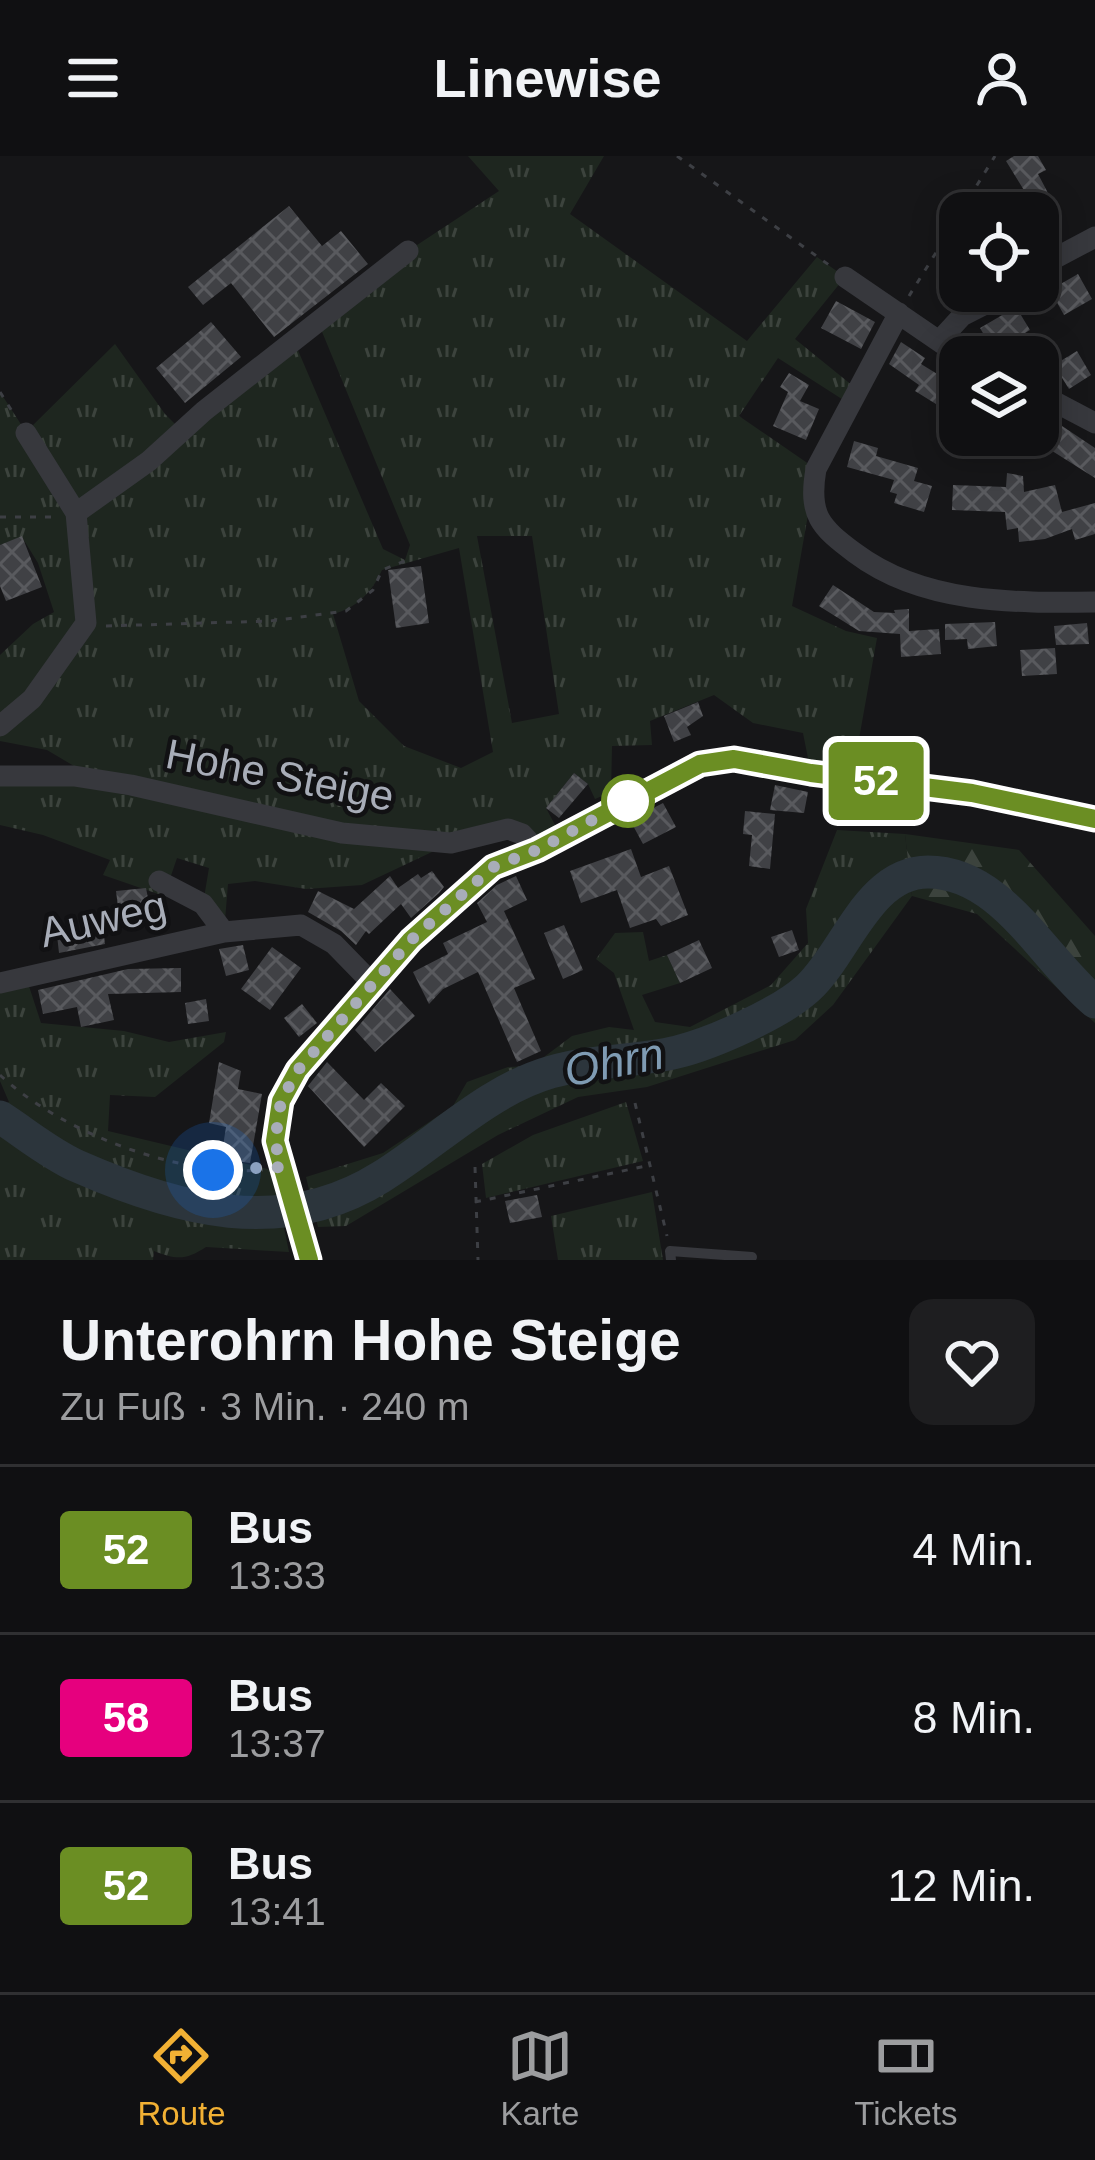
<!DOCTYPE html>
<html lang="de">
<meta charset="utf-8">
<style>
body{margin:0;font-family:Helvetica,sans-serif;background:#1e1e20;color:#f1f3f6;height:100vh;display:flex;flex-direction:column;font-size:45px;white-space:nowrap}
*{box-sizing:border-box;margin:0}
p{font-size:39px;color:#9c9d9f}
.icon{flex:none;width:66px;height:66px;fill:none;stroke:currentColor;stroke-width:2;stroke-linecap:round;stroke-linejoin:round}
.map{position:relative;height:1104px;overflow:hidden}
.sheet{display:flex;flex-direction:column;background:#101012;flex:1}
.sheet>*{flex:none}
.badge{padding:0 24px;border-radius:9px;font-size:42px;line-height:78px}
.fabs{position:absolute;left:939px;top:36px;display:grid;gap:24px}
.fabs a{display:grid;place-items:center;width:120px;height:120px;border-radius:24px;background:#101012;box-shadow:0 6px 30px #0003,0 0 0 3px #303032;font-size:60px}
.you{position:absolute;width:60px;height:60px;margin:-30px;border:9px solid #fff;border-radius:50%;background:#1a73e8;box-shadow:0 0 0 18px #1a73e833}
.map>.badge{position:absolute;translate:-50% -50%;box-shadow:0 0 0 6px #fff}
.round{display:grid;place-items:center;flex:none;width:126px;height:126px;border-radius:24px;background:#1e1e20}
.summary{display:flex;align-items:center;justify-content:space-between;height:204px;padding:0 60px}
h1{font-size:57px;font-weight:800;line-height:90px}
ul{padding:0;list-style:none}
li{display:flex;align-items:center;gap:36px;height:168px;padding:0 60px;border-top:3px solid #303032}
li div{flex:1}
li b{display:block;font-size:45px}
li em{font-style:normal}
li .badge{min-width:132px;font-weight:700;text-align:center}
header{display:flex;justify-content:space-between;align-items:center;height:156px;padding:0 60px;background:#101012;font-size:54px;font-weight:800}
.menu{display:flex;justify-content:space-around;align-items:center;height:168px;border-top:3px solid #303032;background:#101012;font-size:33px;color:#9c9d9f}
.menu a{display:grid;justify-items:center;gap:6px}
.menu .on{color:#f2b134}
.map>svg:first-child{display:block}
</style>
<header><svg class="icon" aria-label="menu" viewBox="0 0 24 24"><path d="M4 6h16M4 12h16M4 18h16"/></svg>Linewise<svg class="icon" aria-label="person" viewBox="0 0 24 24"><circle cx="12" cy="8" r="4"/><path d="M4 21q1-7 8-7t8 7"/></svg></header>
<div class="map">
<svg width="1095" height="1104" viewBox="0 0 1095 1104">
<defs>
<pattern id="grass-tufts" width="24" height="20" patternUnits="userSpaceOnUse" patternTransform="scale(3)"><rect width="24" height="20" fill="#1e261f"/><path d="M3 7l-1-3M5 7V3M7 7l1-3M15 17l-1-3M17 17v-4M19 17l1-3" fill="none" stroke="#3c433d"/></pattern>
<pattern id="forest-firs" width="22" height="20" patternUnits="userSpaceOnUse" patternTransform="scale(3)"><rect width="22" height="20" fill="#1e261f"/><path d="M5 1l3.5 6h-7zM16 11l3.5 6h-7z" fill="#3c433d"/></pattern>
<pattern id="building-cross-hatch" width="8" height="8" patternUnits="userSpaceOnUse" patternTransform="scale(3)"><rect width="8" height="8" fill="#404145"/><path d="M0 0l8 8M0 8l8-8" fill="none" stroke="#595a5e"/></pattern>
</defs>
<rect width="100%" height="100%" fill="#161618"/>
<path fill="url(#grass-tufts)" fill-rule="evenodd" d="M468,0H604L570,58L747,185L817,101L845,121L795,183L853,230L845,245L778,202L739,260L816,313L792,450L846,475L877,482L852,622L811,617L803,577L753,567L714,539L650,565L652,589L612,590L611,636L595,643L588,628L574,617L546,652L562,682L537,694L522,678L451,687L362,729L306,733L255,725L228,728L224,776L203,748L209,712L177,702L164,740L103,719L110,704L43,679L0,669V620L96,623L47,594L0,585V499L33,468L54,456L38,407L22,381L0,389V236L26,276L115,188L165,258L182,275L294,185L383,393L405,404L410,389L318,166L408,95L499,35ZM477,380H532L559,558L512,567ZM459,392L493,596L461,612L404,590L359,545L333,458C357,452 372,436 382,414Z
M837,674L905,678L912,740L833,849L795,884L647,931L578,941L498,979L346,1070L318,1071L306,1021L383,997L453,950L467,926L508,911L532,910L572,880L609,871L634,874L614,817L596,803L615,777L643,776L649,805L667,799L680,827L642,839L655,866L690,871L771,829L808,787L806,753Z
M26,821L41,867L124,875L169,886L226,876L224,886L155,941L110,939L108,975L272,1014L289,1096L206,1091C186,1104 177,1104 154,1095L153,1104H0V949L9,946L0,925V827Z
M626,946L643,1005L486,1042L482,1008L533,979Z
M652,1036L663,1104H558L551,1060Z"/>
<path fill="url(#forest-firs)" d="M905,678L1019,694L1095,780V867L977,758L912,740Z"/>
<g fill="none" stroke-linecap="round" stroke-linejoin="round">
<path stroke="#2c353c" stroke-width="33" d="M0,961C25,977 50,998 77,1010C177,1054 282,1083 381,1021C436,987 488,934 551,916C592,904 636,906 677,896C713,887 781,857 808,832C846,797 868,716 928,716C1002,716 1044,804 1095,846"/>
</g>
<path fill="url(#building-cross-hatch)" d="M1014,0H1038L1046,14L1038,18L1058,56L1052,59L1058,70L1038,80V57L1006,5Z
M289,50L322,90L341,75L368,108L274,181L231,127L203,149L188,131Z
M960,105V132L948,139L937,118Z
M1078,118L1092,143L1064,159L1050,134Z
M836,145L875,166L861,193L821,172Z
M1016,151L1030,174L994,196L980,172Z
M211,166L241,201L185,247L156,212Z
M901,186L925,202L921,208L960,232V263L915,235L919,229L889,208Z
M1077,195L1091,219L1069,233L1054,209Z
M789,217L809,229L800,245L819,253L806,284L773,270L788,236L780,231Z
M1038,254L1095,292V322L1038,286Z
M854,285L878,292L876,300L918,312L914,325L932,330L924,356L894,347L897,338L890,336L894,324L847,311Z
M1007,317L1023,320L1024,336L1055,329L1062,356L1095,347V378L1075,384L1072,373L1045,383L1019,386L1018,372L1007,374L1005,356L952,354L953,329L1006,331Z
M22,380L42,431L6,445L0,430V389Z
M421,410L429,467L396,472L388,414Z
M833,429L874,456L895,457L894,454L909,453V475L939,473L941,498L901,501L900,478L859,475L819,450Z
M995,466L997,490L968,493L967,483L945,484V468Z
M1087,467L1089,488L1056,489L1054,470Z
M1055,492L1057,518L1022,520L1020,494Z
M698,546L703,560L687,571L691,579L674,586L664,560Z
M574,617L588,628L559,662L546,652Z
M775,629L808,636L804,657L770,654Z
M663,647L676,671L643,688L630,664Z
M745,655L775,658L770,713L749,710L752,679L743,678Z
M631,693L641,721L669,710L688,759L661,770L656,763L630,772L617,734L581,747L570,715Z
M432,715L444,731L439,737L411,762L401,748L369,778L366,775L356,789L341,775L308,756L318,735L354,753L390,720L398,732L418,718L421,722Z
M516,720L527,744L504,755L535,823L514,832L541,895L517,906L478,816L443,833L429,848L413,816L448,798L443,787L487,766L477,747L497,729Z
M146,732L152,763L120,767L116,735Z
M564,769L583,814L563,823L544,777Z
M792,774L799,794L779,801L771,781Z
M82,776L83,789L84,781L104,780L105,788L59,797L57,779Z
M699,784L712,812L680,827L667,799Z
M243,789L249,814L226,820L219,793Z
M272,791L301,812L270,854L241,833Z
M181,812V836L108,838L114,864L81,871L77,851L43,858L38,834L128,813Z
M390,833L415,860L375,896L355,874Z
M206,843L209,865L188,868L185,847Z
M302,848L317,867L299,881L284,862Z
M219,906L241,915L238,933L262,938L250,1007L221,1003L226,971L209,967Z
M327,906L364,944L381,927L405,950L364,991L308,930Z
M537,1039L542,1061L510,1067L505,1045Z"/>
<g fill="none" stroke-linecap="round" stroke-linejoin="round">
<path stroke="#3d3f44" stroke-width="3" stroke-dasharray="6 9" stroke-linecap="butt" d="M677,0L829,109
M961,55L995,0
M909,140L960,58
M0,236L15,260
M0,361H58
M106,470L270,465L346,455L373,434L382,414L405,405
M0,919C62,977 179,1021 263,1014
M635,947L667,1080
M475,1011L478,1104
M475,1046L651,1009"/>
<path stroke="#37383d" stroke-width="10" d="M671,1104L670,1095L752,1101"/>
<path stroke="#37383d" stroke-width="21" d="M1038,116L1046,107L1095,81
M845,121L962,201
M899,157L816,313C808,359 820,371 855,397C923,448 1013,447 1095,446
M940,184L962,160L1011,135
M1038,237L1095,267
M76,357L149,305L204,255L408,95
M0,570L32,543L86,467L76,357L26,277
M0,620H74L131,629L342,677L451,687L508,673L522,678L537,694
M159,725L203,748L224,776
M0,827L224,776L301,769L334,788L372,827"/>
<path stroke="#37383d" stroke-width="24" d="M308,1104L275,985L281,945L298,914L411,784L493,711L537,694L701,608L734,603L811,617L972,637L1095,663"/>
</g>
<g fill="none" stroke-linecap="round" stroke-linejoin="round">
<g stroke="#fff" stroke-width="27">
<path id="line" d="M309,1104L275,985L281,945L298,914L411,784L493,711L537,694L700,608L734,603L811,617L972,637L1095,663"/>
</g>
<use href="#line" stroke="#6b8e23" stroke-width="18"/>
<path stroke="#a8adb8" stroke-width="12" stroke-dasharray="0 21.6" d="M213,1014L281,1011L275,985L281,945L298,914L411,784L493,711L537,694L637,640L628,645"/>
</g>
<circle fill="#fff" stroke="#6b8e23" stroke-width="6" cx="628" cy="645" r="24"/>
<g text-anchor="middle" dominant-baseline="central" stroke-width="9" stroke-linejoin="round" paint-order="stroke">
<g font-size="42" fill="#a8adb8" stroke="#111113">
<text transform="translate(280 619) rotate(11)">Hohe Steige</text>
<text transform="translate(103 763) rotate(-13)">Auweg</text>
</g>
<g font-size="45" font-style="italic" fill="#7f9bb3" stroke="#111113">
<text transform="translate(614 906) rotate(-11)">Ohrn</text>
</g>
</g>
</svg>
<div class="fabs">
<a><svg class="icon" aria-label="locate" viewBox="0 0 24 24"><circle cx="12" cy="12" r="6"/><path d="M12 2v4M12 18v4M2 12h4M18 12h4"/></svg></a>
<a><svg class="icon" aria-label="layers" viewBox="0 0 24 24"><path d="M12 4l9 5-9 5-9-5zM3 14l9 5 9-5"/></svg></a>
</div>
<div class="you" style="left:213px;top:1014px"></div>
<b class="badge" style="left:876px;top:625px;background:#6b8e23;color:#fff">52</b>
</div>
<section class="sheet">
<div class="summary"><div><h1>Unterohrn Hohe Steige</h1><p>Zu Fuß · 3 Min. · 240 m</p></div><a class="round"><svg class="icon" aria-label="heart" viewBox="0 0 24 24"><path d="M12 20l-8-8c-3-5 5-10 8-4 3-6 11-1 8 4z"/></svg></a></div>
<ul>
<li><span class="badge" style="background:#6b8e23;color:#fff">52</span><div><b>Bus</b><p>13:33</p></div><em>4 Min.</em></li>
<li><span class="badge" style="background:#e6007e;color:#fff">58</span><div><b>Bus</b><p>13:37</p></div><em>8 Min.</em></li>
<li><span class="badge" style="background:#6b8e23;color:#fff">52</span><div><b>Bus</b><p>13:41</p></div><em>12 Min.</em></li>
</ul>
</section>
<nav class="menu">
<a class="on"><svg class="icon" aria-label="directions" viewBox="0 0 24 24"><path d="M12 3l9 9-9 9-9-9zM9 14v-3h6M13 9l2 2-2 2"/></svg>Route</a>
<a><svg class="icon" aria-label="map" viewBox="0 0 24 24"><path d="M3 6l6-2 6 2 6-2v14l-6 2-6-2-6 2zM9 4v14M15 6v14"/></svg>Karte</a>
<a><svg class="icon" aria-label="tickets" viewBox="0 0 24 24"><path d="M3 7h18v10H3zM15 7v10"/></svg>Tickets</a>
</nav>
